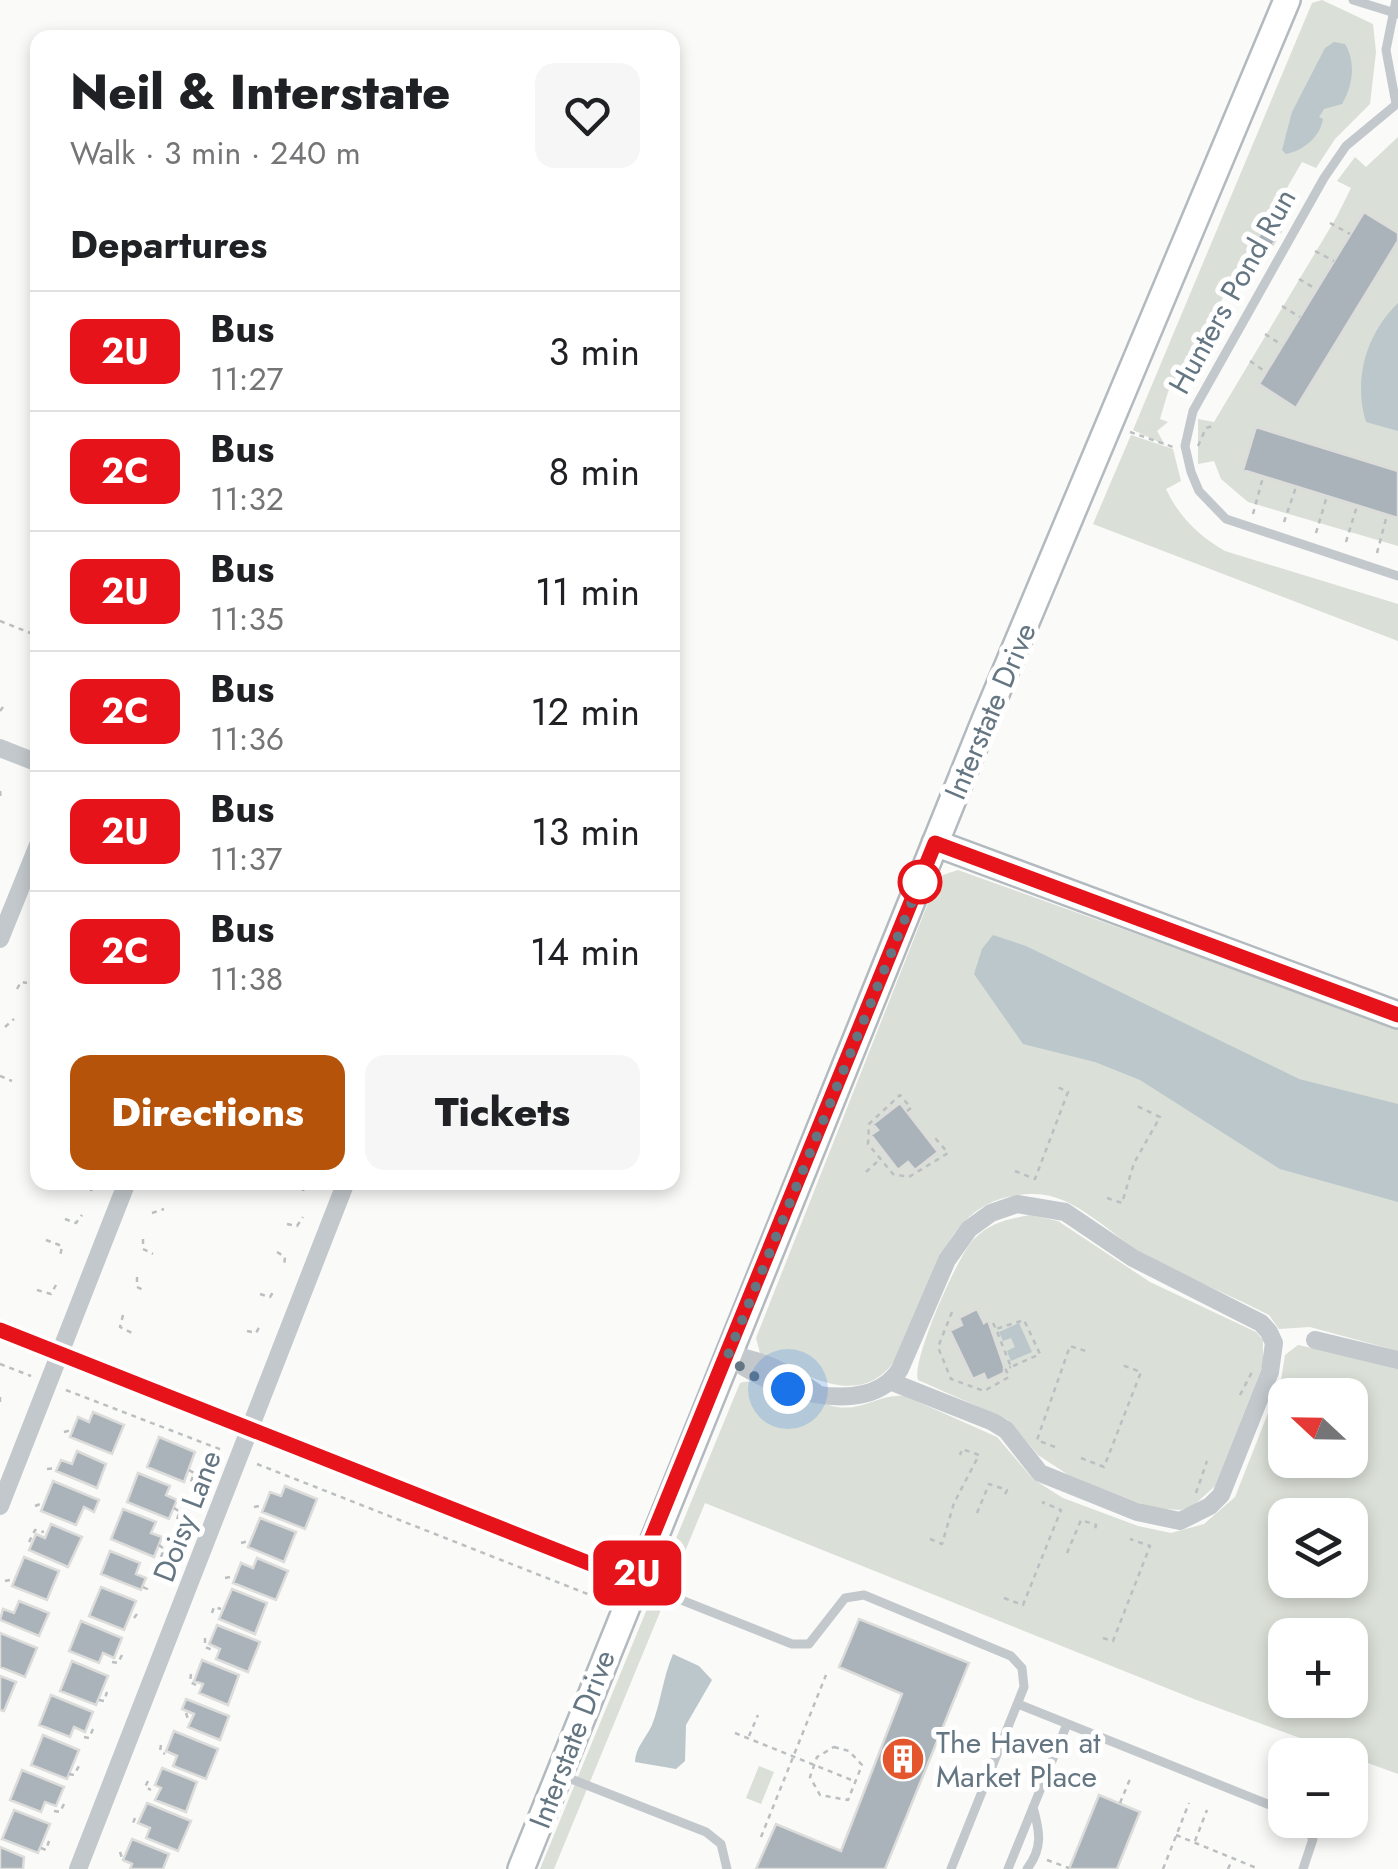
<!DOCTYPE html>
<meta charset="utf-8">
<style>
body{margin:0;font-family:Jost,sans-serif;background:#f6f6f6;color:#202124;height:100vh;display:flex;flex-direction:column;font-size:38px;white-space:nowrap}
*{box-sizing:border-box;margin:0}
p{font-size:32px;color:#757577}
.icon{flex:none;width:55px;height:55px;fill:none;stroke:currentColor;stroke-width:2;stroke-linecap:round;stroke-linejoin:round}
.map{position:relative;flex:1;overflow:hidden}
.panel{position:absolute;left:30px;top:30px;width:650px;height:1160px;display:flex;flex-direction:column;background:#fff;border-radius:20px;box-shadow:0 5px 15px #0003}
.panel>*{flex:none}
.badge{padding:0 20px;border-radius:15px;font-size:35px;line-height:65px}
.needle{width:65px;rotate:292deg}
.controls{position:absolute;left:1268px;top:1378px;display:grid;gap:20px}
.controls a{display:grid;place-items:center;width:100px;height:100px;border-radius:20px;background:#fff;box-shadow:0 5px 15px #0003;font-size:50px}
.you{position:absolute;width:50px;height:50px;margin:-25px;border:8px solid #fff;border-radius:50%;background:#1a73e8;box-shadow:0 0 0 15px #1a73e833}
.map>.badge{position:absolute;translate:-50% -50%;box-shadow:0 0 0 5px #fff}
h2{padding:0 40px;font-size:38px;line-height:90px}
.round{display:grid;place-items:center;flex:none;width:105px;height:105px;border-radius:20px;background:#f6f6f6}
.overview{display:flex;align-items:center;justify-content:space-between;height:170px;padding:0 40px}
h1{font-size:48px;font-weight:800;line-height:75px}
.button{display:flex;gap:20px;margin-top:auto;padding:20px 40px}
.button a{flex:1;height:115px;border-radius:20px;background:#b45309;color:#fff;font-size:40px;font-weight:800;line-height:115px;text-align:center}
.button a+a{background:#f6f6f6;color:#202124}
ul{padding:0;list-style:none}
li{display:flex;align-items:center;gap:30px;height:120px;padding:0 40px;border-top:2px solid #e0e0e0}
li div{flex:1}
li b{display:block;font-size:38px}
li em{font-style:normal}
li .badge{min-width:110px;font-weight:700;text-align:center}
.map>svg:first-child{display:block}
</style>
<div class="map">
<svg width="1398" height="1869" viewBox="0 0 1398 1869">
<rect width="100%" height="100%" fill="#fafaf8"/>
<path fill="#dadfd7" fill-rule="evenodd" d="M1322,0L1373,24L1376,52L1370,104L1335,139L1316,168L1302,162L1168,392L1160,419L1168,422L1157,431L1165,445L1133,430L1312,3Z
M1398,137V546L1248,502L1221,479L1214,461L1198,464V419L1214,422L1336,218L1351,188L1337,181L1355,157L1366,167Z
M1131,435L1173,449L1181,481L1166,489C1179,517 1199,536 1225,551L1398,604V641L1093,524Z
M958,870L1398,1028V1351L1310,1327L1279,1329L1269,1315C1228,1294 1186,1278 1146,1255C1111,1236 1076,1194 1034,1194C886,1193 953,1437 808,1376C792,1369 774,1364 760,1353L756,1338L934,888L943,875Z
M1030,1215L1058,1221L1150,1282L1256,1332L1263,1340V1365L1215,1486L1193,1506L1180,1510L1152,1508L1070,1476L1038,1455L1008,1420L918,1380C911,1361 958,1255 974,1239C990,1223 1008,1219 1030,1215Z
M1298,1345L1398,1367V1774L1194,1699L705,1503L554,1869H540L740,1383C761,1376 812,1402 837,1407C863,1411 881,1393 905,1396L997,1437L1033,1479L1063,1498L1138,1526L1171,1533L1204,1524L1235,1497L1281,1380L1285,1355ZM1285,1395H1350V1460H1285ZM1285,1515H1350V1580H1285ZM1285,1635H1350V1700H1285Z
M759,1766L774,1772L761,1804L746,1798Z"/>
<path fill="#bbc7cb" d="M1334,42L1345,44C1356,62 1353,86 1342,104L1324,109L1319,117L1323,119C1320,137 1303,151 1286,154L1282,150L1292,112L1325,48Z
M1398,303V431L1366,422C1353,380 1366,334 1398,303Z
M993,935L1026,946L1299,1079L1398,1104V1202L1280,1169L1140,1080L1095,1062L1023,1044L974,974L982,949Z
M1019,1323L1032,1352L1011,1361L1007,1351L1015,1347L1011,1338L1003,1341L999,1332Z
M673,1654L699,1666L712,1680L686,1725L685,1761L676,1769L635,1762C635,1748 646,1738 652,1725C661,1702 663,1677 673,1654Z"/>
<path fill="#aab3b9" stroke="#dcdcda" stroke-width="2.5" d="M1364,212L1398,233V241L1296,408L1259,384Z
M1269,219L1283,228L1262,262L1248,254Z
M1256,427L1398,471V518L1243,470Z
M900,1103L938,1152L915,1170L908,1162L898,1170L871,1135L878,1130L873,1124Z
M977,1309L984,1323L988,1320L1004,1366V1373L987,1381L984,1374L973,1379L950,1331L962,1325L959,1318Z
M93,1412L124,1425L112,1454L70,1437L78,1417L89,1422Z
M159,1437L195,1452L184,1482L147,1467Z
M77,1451L106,1464L97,1488L56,1471L61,1460L72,1464Z
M138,1473L170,1486L166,1495L177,1500L169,1519L127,1502Z
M53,1481L99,1500L94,1512L84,1507L76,1525L41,1511Z
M285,1486L317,1499L305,1529L262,1512L270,1492L281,1496Z
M123,1509L156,1522L151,1533L162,1537L154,1557L111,1539Z
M260,1518L296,1532L284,1562L248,1547Z
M51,1524L82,1537L68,1567L29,1550L36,1534L45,1538Z
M110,1551L140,1563L136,1574L146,1578L141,1590L101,1574Z
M24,1557L59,1571L47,1600L12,1586Z
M257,1558L288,1571L276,1600L233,1583L241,1563L253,1568Z
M101,1587L136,1601L124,1630L89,1616Z
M232,1589L267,1603L255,1634L219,1619Z
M19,1601L49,1613L39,1636L0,1620L3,1609L14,1613Z
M859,1619L969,1663L885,1869H756L776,1824L841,1851L902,1694L839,1667Z
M81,1621L122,1638L114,1658L103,1653L99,1663L69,1651Z
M217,1625L260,1642L248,1672L216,1659L220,1649L209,1644Z
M0,1633L37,1648L25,1677L0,1667Z
M202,1660L239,1675L228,1705L199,1693L203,1684L194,1681Z
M72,1661L108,1676L96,1705L60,1691Z
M0,1676L16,1682L4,1711L0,1710Z
M51,1695L93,1712L85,1732L74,1727L70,1737L39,1725Z
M186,1699L229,1716L220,1740L188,1727L194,1714L182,1709Z
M174,1731L218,1749L206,1779L173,1766L177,1756L166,1751Z
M43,1735L79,1750L67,1779L31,1765Z
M162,1768L197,1782L186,1812L155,1800L161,1788L155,1785Z
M22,1770L64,1787L56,1806L45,1802L41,1812L10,1800Z
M1099,1795L1140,1812L1117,1869H1069Z
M147,1803L191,1821L178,1851L146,1838L150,1828L138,1823Z
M14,1810L50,1824L38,1853L2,1839Z
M132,1839L169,1854L163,1869H130L132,1864L123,1860Z
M0,1847L24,1857L23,1869H0Z"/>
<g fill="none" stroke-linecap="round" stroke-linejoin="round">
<g stroke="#b3babf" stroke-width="30">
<path id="secondary" d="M935,843L1398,1015
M521,1869L985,720L1287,0"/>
</g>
<path stroke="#bbbfc2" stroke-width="2.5" stroke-dasharray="5 5" stroke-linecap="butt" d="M1330,223L1350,234
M1315,251L1334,261
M1299,279L1316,289
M1282,306L1300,317
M1265,334L1282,345
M1250,361L1266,372
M1130,432L1173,447
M1198,446L1206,428L1213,426
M1253,514L1263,477
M1284,522L1296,487
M1316,533L1327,496
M1346,542L1357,506
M1377,553L1387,515
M0,621L38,636
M0,711L3,707
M35,720L38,730
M0,791L1,800
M34,955L38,948
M17,989L21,982L27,983
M5,1027L14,1019
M0,1076L12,1081
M907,1111L911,1108L900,1095L869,1124L868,1144L893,1174L909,1177L948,1153L936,1139L931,1142
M1015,1171L1035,1179L1068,1092L1055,1086
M866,1172L879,1160
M91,1191L92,1182
M303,1191L304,1182
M1107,1198L1122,1203L1134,1163L1160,1117L1137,1106
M152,1213L164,1209
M65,1219L76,1223L82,1215
M287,1224L297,1226L303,1217
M143,1239V1249L153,1254
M46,1240L62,1246L60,1257
M277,1252L285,1257L284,1267
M137,1277V1287L145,1291
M37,1290L51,1294L56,1285
M260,1294L270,1297L275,1289
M952,1312L938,1347L951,1379L984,1391L1009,1377L1005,1368L1011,1367
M123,1315L120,1327L134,1334
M993,1323L996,1329L1011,1367L1040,1354L1024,1320L996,1329
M247,1331L256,1333L261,1324
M0,1364L31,1376
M66,1390L222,1450
M1240,1395L1252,1372
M0,1397V1404
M64,1432L72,1430
M1055,1447L1037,1440L1070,1346L1089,1352
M1081,1458L1104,1467L1141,1372L1122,1365
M257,1464L608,1602
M47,1469L57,1468
M189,1470L194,1473L191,1482
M1196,1493L1207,1461
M35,1506L43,1503
M254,1507L263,1505
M174,1508L180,1512L177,1519
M977,1513L989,1484L1007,1490L1004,1497
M930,1539L942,1544L954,1503L979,1455L962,1449L960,1455
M29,1542L35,1530L44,1532
M241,1543L249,1541
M159,1545L164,1549L161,1557
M1067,1553L1081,1520L1096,1525L1095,1530
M225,1578L235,1576
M5,1581L14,1579
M143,1587L147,1589L145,1594
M1004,1598L1023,1605L1061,1510L1042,1502
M212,1613L214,1607L221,1609
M134,1618L140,1610
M205,1638V1647L215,1651
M1103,1638L1113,1641L1150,1546L1130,1539
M112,1662L118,1663L122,1655
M191,1674L190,1682L196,1685
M99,1700L104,1701L107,1692
M186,1713L189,1722
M735,1733L854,1781
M749,1736L758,1715
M84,1737L89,1738L93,1729
M161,1745L160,1751L165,1754
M834,1747L849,1751L862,1765L848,1800L820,1795L810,1777L817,1757Z
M69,1774L74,1775L79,1766
M148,1781L145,1787L151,1790
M1120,1803L1130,1779
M54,1811L60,1812L64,1804
M135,1818L133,1823L137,1825
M1176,1835L1259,1869
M761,1837L826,1675
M1195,1841L1207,1810
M41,1848L46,1850L49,1841
M120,1852L123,1861
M1047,1860L1069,1868
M1163,1869L1189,1803
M1228,1869L1232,1860"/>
<path stroke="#c3c8cc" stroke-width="9" d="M1353,0L1398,14
M1398,103L1346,146L1324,178L1193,411L1185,446L1191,472L1199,491L1226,519L1398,576
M1396,104L1386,50L1396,0
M641,1584L792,1644H809L845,1598L864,1595L1011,1656L1022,1668L1024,1687L951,1869
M1018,1704L1285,1811
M561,1775L706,1832L721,1844L727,1869
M1300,1820L1313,1839L1303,1869
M1008,1869L1067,1724
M1027,1869C1043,1848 1040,1832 1033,1807"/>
<path stroke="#c3c8cc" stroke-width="18" d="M0,748L38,763
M0,939L38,845
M0,1330L634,1581
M1315,1340L1398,1360
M728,1355C765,1388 867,1422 900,1369L947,1260L969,1229L991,1213L1017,1204L1065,1212L1133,1258L1261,1323L1269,1332L1274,1343L1270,1372L1221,1495L1210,1506L1180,1521L1137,1512L1040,1473L1006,1430L993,1422L892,1382
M730,1355C763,1360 789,1372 815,1392
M0,1506L127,1182
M78,1869L346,1182"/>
<use href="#secondary" stroke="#fff" stroke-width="25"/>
</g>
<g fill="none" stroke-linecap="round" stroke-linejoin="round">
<g stroke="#fff" stroke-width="22">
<path id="line" d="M0,1330L634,1581L935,843L1398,1015"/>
</g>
<use href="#line" stroke="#e7131a" stroke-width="15"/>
<path stroke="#657683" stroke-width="10" stroke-dasharray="0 18" d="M788,1389L748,1374L728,1355L924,872L920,882"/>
</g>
<defs>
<g id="building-disc" transform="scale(2.25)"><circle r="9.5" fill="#e4572e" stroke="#fff"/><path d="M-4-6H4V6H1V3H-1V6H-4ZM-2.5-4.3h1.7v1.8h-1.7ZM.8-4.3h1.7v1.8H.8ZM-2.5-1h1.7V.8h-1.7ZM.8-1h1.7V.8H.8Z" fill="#fff"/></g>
</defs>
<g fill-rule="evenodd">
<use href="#building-disc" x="903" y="1759"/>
</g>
<circle fill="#fff" stroke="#e7131a" stroke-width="5" cx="920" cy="882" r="20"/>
<g text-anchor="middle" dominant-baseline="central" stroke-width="10" stroke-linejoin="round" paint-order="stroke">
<g font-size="30" fill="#657683" stroke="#fff">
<text transform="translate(1232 291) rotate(-61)">Hunters Pond Run</text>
<text transform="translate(990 711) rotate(-67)">Interstate Drive</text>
<text transform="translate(187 1516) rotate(-69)">Doisy Lane</text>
<text transform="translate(572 1739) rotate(-69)">Interstate Drive</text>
</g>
<g font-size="30" fill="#657683" stroke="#fff" text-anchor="start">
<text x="936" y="1742">The Haven at<tspan x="936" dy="34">Market Place</tspan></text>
</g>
</g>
</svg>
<div class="controls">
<a><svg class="needle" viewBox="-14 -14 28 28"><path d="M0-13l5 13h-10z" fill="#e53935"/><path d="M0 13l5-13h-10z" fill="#757577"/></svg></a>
<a><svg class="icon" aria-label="layers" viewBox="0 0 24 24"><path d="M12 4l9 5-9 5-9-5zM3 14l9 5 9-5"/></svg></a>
<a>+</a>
<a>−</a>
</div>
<div class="you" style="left:788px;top:1389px"></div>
<b class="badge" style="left:637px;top:1573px;background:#e7131a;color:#fff">2U</b>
<section class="panel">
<div class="overview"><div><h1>Neil &amp; Interstate</h1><p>Walk · 3 min · 240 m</p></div><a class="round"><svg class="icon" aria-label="heart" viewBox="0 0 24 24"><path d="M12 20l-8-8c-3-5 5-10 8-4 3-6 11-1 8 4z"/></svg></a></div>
<h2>Departures</h2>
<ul>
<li><span class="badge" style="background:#e7131a;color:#fff">2U</span><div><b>Bus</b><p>11:27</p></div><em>3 min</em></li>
<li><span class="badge" style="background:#e7131a;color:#fff">2C</span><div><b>Bus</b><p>11:32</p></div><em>8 min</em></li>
<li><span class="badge" style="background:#e7131a;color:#fff">2U</span><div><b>Bus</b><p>11:35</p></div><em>11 min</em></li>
<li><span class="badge" style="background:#e7131a;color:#fff">2C</span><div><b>Bus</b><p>11:36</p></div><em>12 min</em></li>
<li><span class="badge" style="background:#e7131a;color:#fff">2U</span><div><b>Bus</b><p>11:37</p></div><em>13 min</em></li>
<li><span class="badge" style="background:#e7131a;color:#fff">2C</span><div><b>Bus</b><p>11:38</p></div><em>14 min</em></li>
</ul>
<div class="button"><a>Directions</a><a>Tickets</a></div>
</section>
</div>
